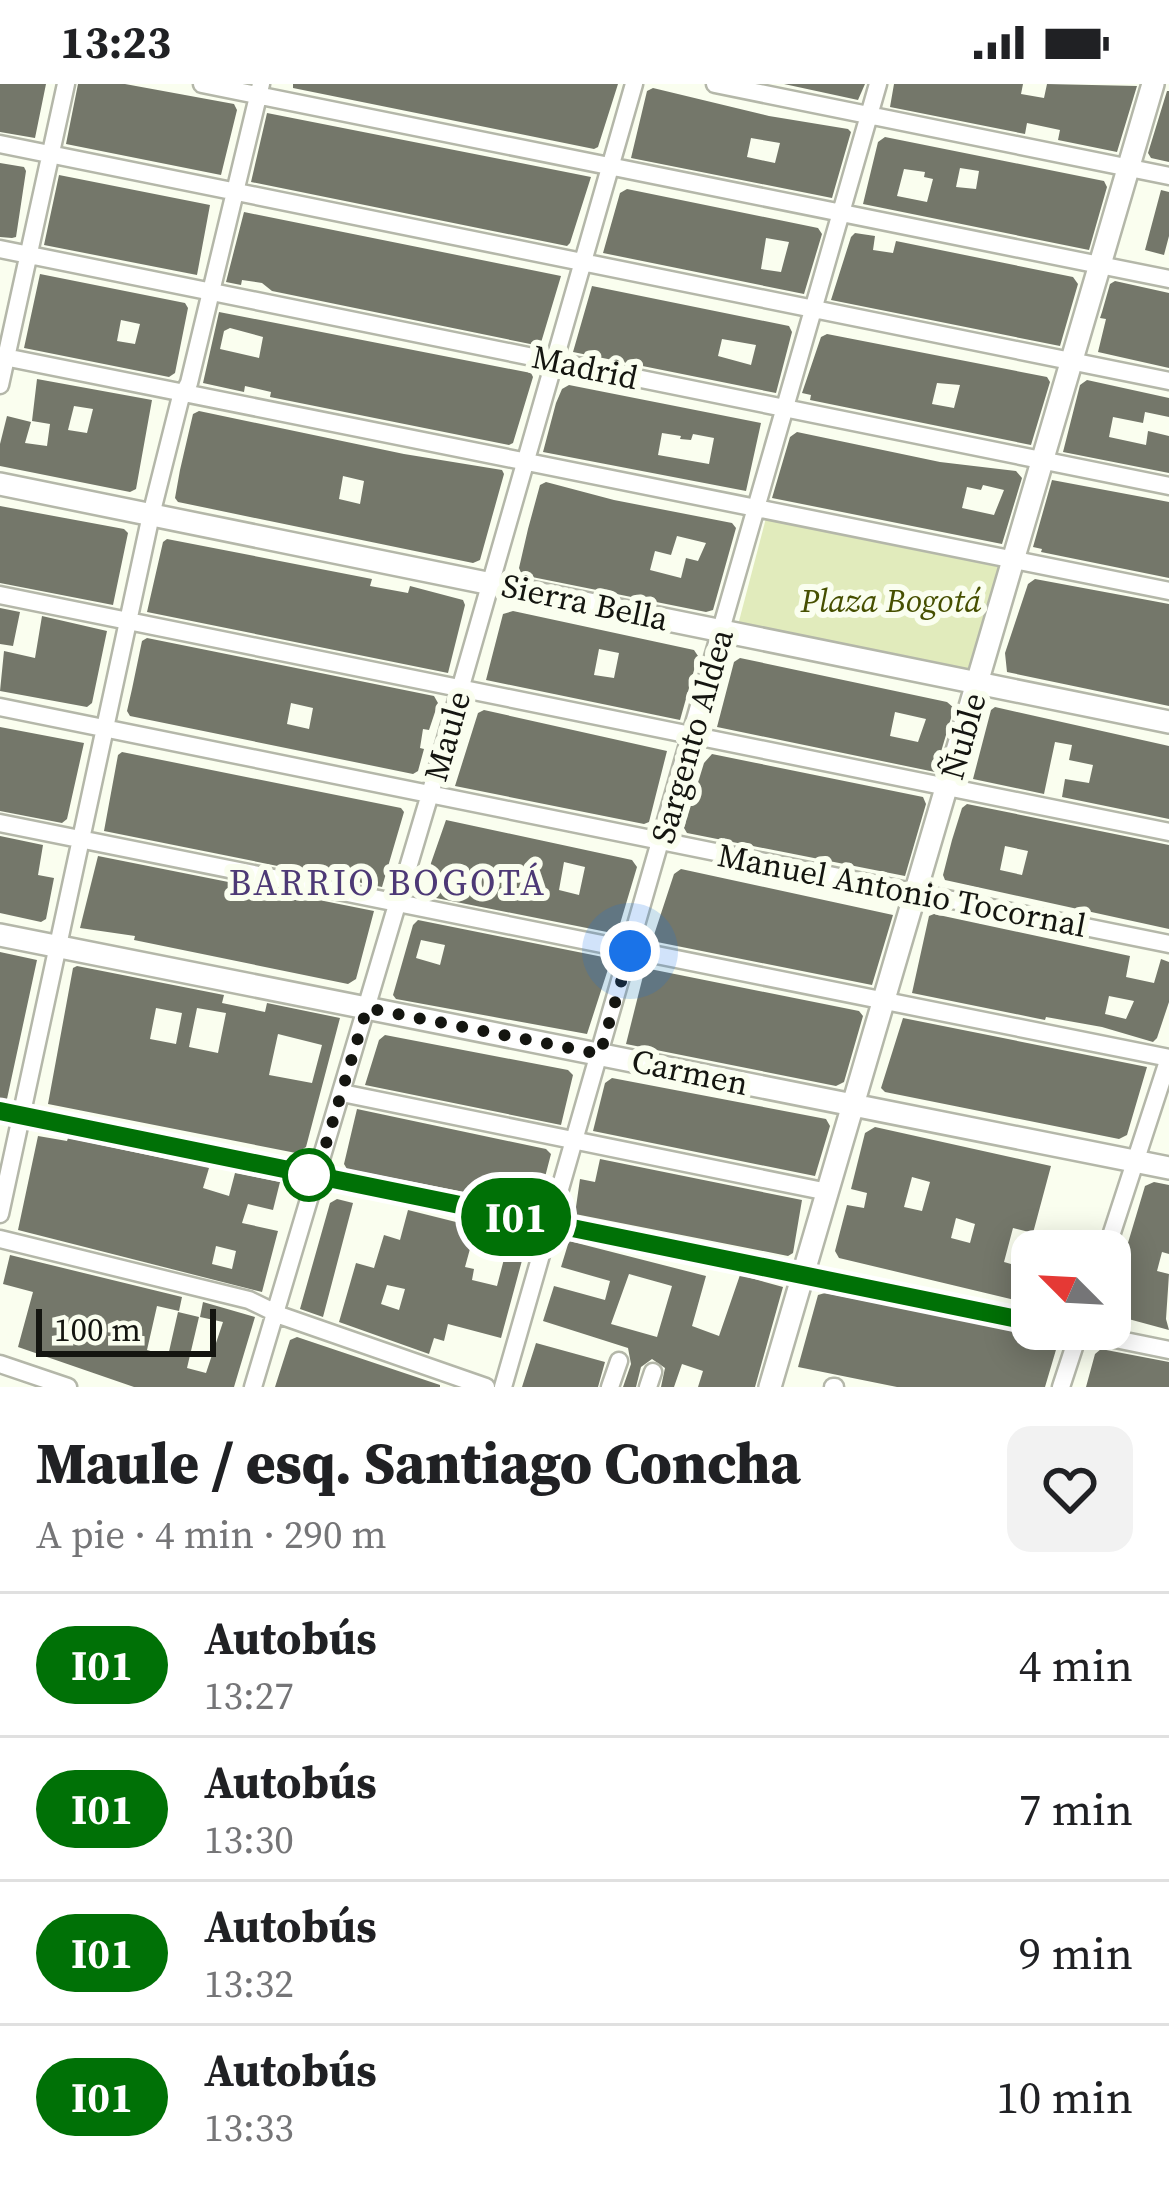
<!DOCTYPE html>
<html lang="es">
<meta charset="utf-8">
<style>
body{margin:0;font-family:"Source Serif 4",serif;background:#f2f2f2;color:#202124;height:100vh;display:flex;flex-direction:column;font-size:45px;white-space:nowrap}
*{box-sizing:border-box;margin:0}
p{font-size:39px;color:#757577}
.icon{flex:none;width:66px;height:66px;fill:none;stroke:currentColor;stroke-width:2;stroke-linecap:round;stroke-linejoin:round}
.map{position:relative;height:1303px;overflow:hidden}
.panel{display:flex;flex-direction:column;background:#fff;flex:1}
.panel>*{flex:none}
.badge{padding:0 24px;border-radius:39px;font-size:42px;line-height:78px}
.needle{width:78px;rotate:294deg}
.fabs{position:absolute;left:1011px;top:1146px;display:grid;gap:24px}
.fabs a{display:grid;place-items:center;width:120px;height:120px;border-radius:24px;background:#fff;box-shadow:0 6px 30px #0003;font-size:60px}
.scale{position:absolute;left:36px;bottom:30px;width:180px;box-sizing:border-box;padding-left:12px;border:6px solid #141510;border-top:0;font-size:33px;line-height:42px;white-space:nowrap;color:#141510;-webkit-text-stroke:9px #fafeef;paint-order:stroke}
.you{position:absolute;width:60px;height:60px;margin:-30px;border:9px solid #fff;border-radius:50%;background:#1a73e8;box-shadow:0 0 0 18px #1a73e833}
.map>.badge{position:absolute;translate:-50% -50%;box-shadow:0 0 0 6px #fff}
.round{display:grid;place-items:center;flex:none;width:126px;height:126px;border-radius:24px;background:#f2f2f2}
.head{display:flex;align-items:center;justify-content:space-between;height:204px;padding:0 36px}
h1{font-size:57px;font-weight:800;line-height:90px}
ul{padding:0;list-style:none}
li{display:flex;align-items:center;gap:36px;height:144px;padding:0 36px;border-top:3px solid #e0e0e0}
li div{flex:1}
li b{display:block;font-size:45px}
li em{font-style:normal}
li .badge{min-width:132px;font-weight:700;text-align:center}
.status{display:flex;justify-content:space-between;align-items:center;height:84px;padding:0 60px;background:#fff;direction:ltr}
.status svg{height:33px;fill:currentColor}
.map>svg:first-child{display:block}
</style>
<div class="status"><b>13:23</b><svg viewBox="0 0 49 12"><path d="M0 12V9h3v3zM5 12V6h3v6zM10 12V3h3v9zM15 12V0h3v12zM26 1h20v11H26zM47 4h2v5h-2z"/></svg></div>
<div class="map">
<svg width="1169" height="1303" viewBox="0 0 1169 1303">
<rect width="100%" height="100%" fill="#fafeef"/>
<path fill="#e1ebbc" d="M766,434L1002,483L972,590L738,541Z"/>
<path fill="#74776a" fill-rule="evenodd" d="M0,0H46L35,54L0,48Z
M78,0H125L234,20L237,26L221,91L66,60Z
M293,0H618L598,63L594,65L293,4Z
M784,0H865L858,16Z
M894,0H1023L1021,10L1044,14L1047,0L1137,2L1117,68L1058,56L1060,46L1027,39L1025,50L890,23Z
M653,4L769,32L848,45L851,48L832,114L631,74L647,7ZM751,54L780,59L775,79L747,73Z
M1167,7H1169V78L1151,74L1148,69Z
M267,29L591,93L570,159L567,162L251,98Z
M885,53L1104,97L1107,103L1089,166L863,120L878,58ZM960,84L979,87L976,105L956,103ZM904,85L925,88L924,93L933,95L927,118L897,112Z
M0,79L24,83L26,87L16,153L12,154L0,153Z
M59,91L210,121L197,191L44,161Z
M627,105L818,144L822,150L804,210L603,169L620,109ZM766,154L789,158L781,188L761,185Z
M1161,106L1169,108V152L1164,171L1145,166Z
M244,128L561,192L540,262L272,207L262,199L242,196L241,201L226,198Z
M855,149L875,152L873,166L893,169L896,157L1073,193L1078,200L1060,262L831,216L851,153Z
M40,190L185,219L188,224L175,289L169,293L24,264ZM121,236L140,240L135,260L117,257Z
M1115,197L1169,209V284L1098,268L1106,235L1100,234L1102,228L1110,200Z
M592,202L789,242L792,248L776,309L573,268ZM722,255L756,261L751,281L718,272Z
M219,228L531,289L533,293L513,359L509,361L270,313L271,308L245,302L244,308L203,299ZM230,244L263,253L259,274L220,265L224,247Z
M827,250L1047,293L1050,298L1031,361L810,316L811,311L802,309L821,253ZM937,299L960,301L954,324L932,320Z
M37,295L152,316L136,405L130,408L0,382V360L7,332L31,338L25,359L47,362L50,340L32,337ZM74,322L93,325L87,349L68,346Z
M1087,296L1169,314V333L1145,328L1143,339L1113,333L1109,353L1146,361L1148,347L1169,352V389L1063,368L1080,301Z
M569,301L761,339L746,407L543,368L556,319L562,305ZM662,349L681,352L680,355L691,356L693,350L714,354L709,380L658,371Z
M199,327L404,370L502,386L504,390L480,476L473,479L178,418L175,414L180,386L193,330ZM343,392L364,397L360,420L339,415Z
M797,348L940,378L1016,387L1022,394L1002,460L772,414L790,353ZM983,401L1004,406L994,431L962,424L967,403L981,406Z
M1052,396L1169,418V494L1041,468L1042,465L1033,463Z
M546,398L614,416L732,439L736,444L713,526L706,528L522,491L519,484L528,445L540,401ZM677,452L706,459L698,477L686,474L681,494L650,486L655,467L671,471Z
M0,422L124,445L128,449L113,521L0,499Z
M167,455L372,495L370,502L408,509L410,502L463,516L465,521L448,589L147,528L163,458Z
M1035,495L1169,520V622L1007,588L1005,569L1028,500Z
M0,524L20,528L13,562L0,560Z
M513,527L694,566L698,572L680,636L486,596L503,530ZM599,565L619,569L614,594L594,591Z
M42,532L107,547L92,619L87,623L0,607L4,567L35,574Z
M147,554L434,612L438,619L429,646L423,645L420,664L424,665L418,687L413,690L130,632L127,627L132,605L142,557ZM291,619L313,624L309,645L287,640Z
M740,574L947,618L954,624L935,688L717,643L734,578ZM895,628L926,635L918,658L890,652Z
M995,623L1169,662V735L1062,713L1065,695L1089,699L1093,681L1069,676L1072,661L1055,658L1044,710L973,695L991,626Z
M484,626L667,667L649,738L644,740L455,702L478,629Z
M0,643L84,659L67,735L62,739L0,727Z
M122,668L401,724L404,728L382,803L104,747L118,671Z
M712,670L923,713L926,720L905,792L687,749L684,744L704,679Z
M967,720L1169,761V845L945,796L943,791L952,756L962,724ZM1005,762L1028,767L1022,791L1000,786Z
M446,736L632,776L637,783L617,850L426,812L431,779ZM564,778L585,783L579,811L559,806Z
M0,752L43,761L38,791L54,794L46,835L41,838L0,829Z
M98,772L374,827L356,895L348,900L134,856L135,852L80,844Z
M681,785L893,831L872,901L652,857L674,790Z
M934,830L1130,872L1126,893L1154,899L1161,875L1169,878V918L1157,954L1153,958L1102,943L1046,933L1045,936L912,909L929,832ZM1109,912L1134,917L1126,935L1105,930Z
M418,836L608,874L610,879L587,950L396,915L393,911L413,841ZM421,856L445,861L440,881L416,874Z
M0,868L37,876L7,1015H0Z
M77,882L224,911L222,919L265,928L267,919L340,934L306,1063L296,1069L48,1020L73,884ZM156,924L182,929L176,960L150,955ZM197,924L226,929L218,969L189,963ZM278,950L322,961L312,999L269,991Z
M645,884L859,927L863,932L844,998L836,1002L626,960Z
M903,934L1147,983L1127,1051L1119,1055L885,1008L881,1004Z
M385,951L568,986L573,991L561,1041L365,1001L379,956Z
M612,994L826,1035L830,1042L815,1092L593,1047L605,999Z
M357,1025L546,1065L551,1070L539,1116L533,1120L520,1119L347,1085L344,1080Z
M875,1043L1051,1082L1033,1149L1013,1144L1004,1178L1032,1186V1220L839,1174L835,1167L847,1121L864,1124L867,1109L851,1105L865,1049ZM912,1093L930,1098L922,1127L904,1123ZM956,1134L975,1140L970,1159L951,1154Z
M38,1052L67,1057L68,1054L209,1084L203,1104L229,1112L235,1089L280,1098L273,1126L248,1120L242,1139L278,1147L262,1208L18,1146ZM216,1162L236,1167L232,1185L212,1180Z
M600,1075L802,1116L793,1169L788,1172L575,1130L580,1095L595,1098Z
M1154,1098L1169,1101V1170L1162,1168L1157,1187L1169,1190L1166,1235L1169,1246L1110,1230V1219L1145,1102Z
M337,1115L353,1119L323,1233L300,1225L330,1119Z
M408,1126L476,1143L465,1183L474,1185L472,1196L497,1202L511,1148L524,1152L527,1158L501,1254L448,1240L444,1257L434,1254L429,1270L339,1238L356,1179L374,1184L384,1151L400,1156ZM387,1201L405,1205L399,1226L381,1220Z
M569,1157L706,1192L692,1242L719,1252L740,1191L783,1203L755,1303H698L703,1287L682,1280L674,1303H661L665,1284L652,1275L641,1283L636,1303H623L631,1280L628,1264L543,1237L554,1202L605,1216L610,1197L561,1183ZM629,1190L672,1202L657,1253L611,1240Z
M10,1171L182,1213L179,1227L157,1222L147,1266L168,1272L178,1228L199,1233L187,1284L206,1289L223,1238L200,1233L203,1218L255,1233L234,1303H134L18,1263L33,1208L3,1200Z
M825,1209L1052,1254L1058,1259L1045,1303H897L798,1283L818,1211Z
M297,1253L440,1301V1303H275L290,1256Z
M536,1259L605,1278L598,1303H522Z
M1101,1265L1169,1278V1303H1086L1095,1270Z"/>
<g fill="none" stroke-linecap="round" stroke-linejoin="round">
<g stroke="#b4b7a9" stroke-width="21">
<path id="minor" d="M202,0L1169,195
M715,0L1169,92
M0,60L1169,297
M0,165L1169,402
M0,272L1169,507
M0,301L66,0
M0,511L1169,748
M0,623L1169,860
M0,739L1169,974
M342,1009L828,1108
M0,1027L1032,1238
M0,1130L151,431L180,316L189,299L261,0
M0,1155L249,1216L282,1232L486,1303
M1106,1167L1169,974
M1066,1245L1169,1266
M0,1280L68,1303
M253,1303L430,710L634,0
M503,1303L878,0
M610,1303L619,1277
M648,1303L653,1288
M833,1303H835
M1061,1303L1080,1245"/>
</g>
<g stroke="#b4b7a9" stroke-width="26">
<path id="major" d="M0,400L1169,638
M0,851L1169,1084
M770,1303L1153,0"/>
</g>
<use href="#minor" stroke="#fff" stroke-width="16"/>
<use href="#major" stroke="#fff" stroke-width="21"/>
</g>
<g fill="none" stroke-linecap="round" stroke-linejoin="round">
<g stroke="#fff" stroke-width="27">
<path id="line" d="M0,1027L1032,1238"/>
</g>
<use href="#line" stroke="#007106" stroke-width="18"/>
<path stroke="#141510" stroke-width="12" stroke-dasharray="0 21.6" d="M309,1091L316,1093L367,924L600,970L630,867"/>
</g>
<circle fill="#fff" stroke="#007106" stroke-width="6" cx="309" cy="1091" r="24"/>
<g text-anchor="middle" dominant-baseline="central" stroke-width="12" stroke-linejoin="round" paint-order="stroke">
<g font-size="33" fill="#141510" stroke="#fafeef">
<text transform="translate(585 283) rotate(12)">Madrid</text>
<text transform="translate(585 518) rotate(12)">Sierra Bella</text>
<text transform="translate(447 652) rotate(-74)">Maule</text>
<text transform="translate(692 652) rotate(-74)">Sargento Aldea</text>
<text transform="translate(963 652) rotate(-74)">Ñuble</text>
<text transform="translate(902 806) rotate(11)">Manuel Antonio Tocornal</text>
<text transform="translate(690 988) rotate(12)">Carmen</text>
</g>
<g font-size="33" font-style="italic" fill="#464f00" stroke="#fafeef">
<text x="891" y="516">Plaza Bogotá</text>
</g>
<g font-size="36" letter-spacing="3" fill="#4d3976" stroke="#fafeef">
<text x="388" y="798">BARRIO BOGOTÁ</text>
</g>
</g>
</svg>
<div class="fabs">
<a><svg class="needle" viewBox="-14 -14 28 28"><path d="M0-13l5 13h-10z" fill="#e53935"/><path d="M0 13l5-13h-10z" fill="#757577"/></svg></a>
</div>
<div class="scale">100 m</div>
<div class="you" style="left:630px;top:867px"></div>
<b class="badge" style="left:516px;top:1133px;background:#007106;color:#fff">I01</b>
</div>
<section class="panel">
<div class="head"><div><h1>Maule / esq. Santiago Concha</h1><p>A pie · 4 min · 290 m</p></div><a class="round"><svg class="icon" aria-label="heart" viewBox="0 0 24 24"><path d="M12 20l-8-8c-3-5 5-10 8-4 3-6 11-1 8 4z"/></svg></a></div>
<ul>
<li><span class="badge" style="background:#007106;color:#fff">I01</span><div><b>Autobús</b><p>13:27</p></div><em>4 min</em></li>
<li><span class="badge" style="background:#007106;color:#fff">I01</span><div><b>Autobús</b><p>13:30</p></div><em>7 min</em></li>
<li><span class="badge" style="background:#007106;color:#fff">I01</span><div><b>Autobús</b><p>13:32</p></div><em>9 min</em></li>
<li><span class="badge" style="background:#007106;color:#fff">I01</span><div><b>Autobús</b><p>13:33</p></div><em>10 min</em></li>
</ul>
</section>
